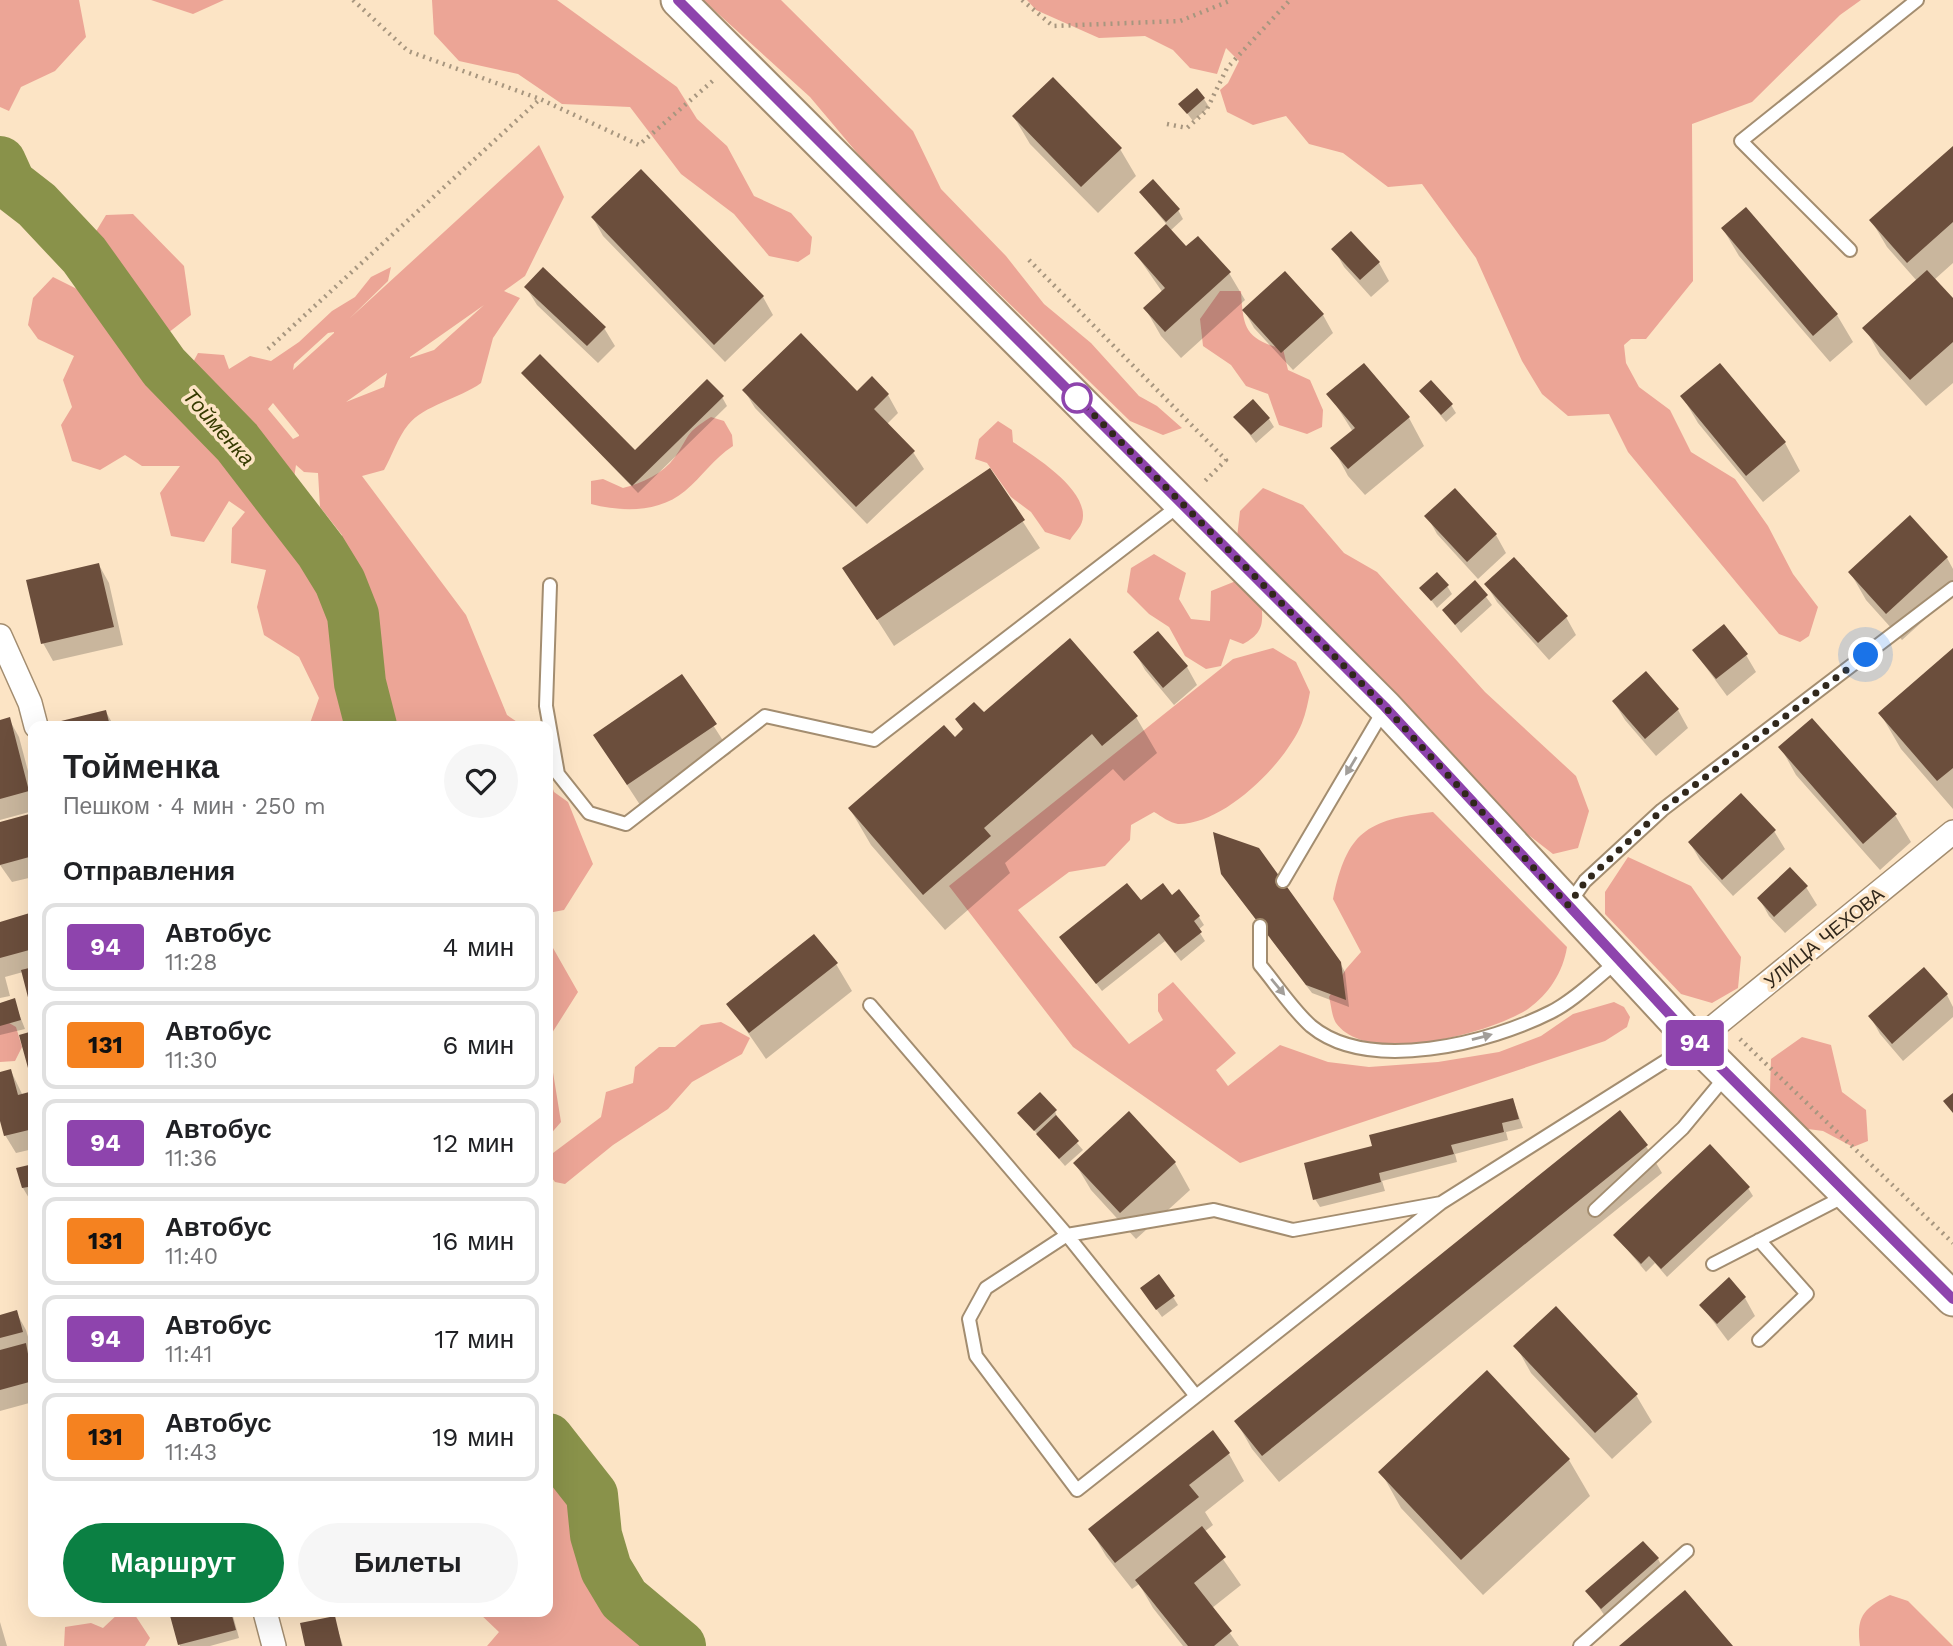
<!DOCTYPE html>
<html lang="ru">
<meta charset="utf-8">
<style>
body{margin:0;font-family:"Work Sans",sans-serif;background:#f6f6f6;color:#202124;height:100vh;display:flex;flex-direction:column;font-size:26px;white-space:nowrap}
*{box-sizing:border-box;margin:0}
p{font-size:23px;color:#757577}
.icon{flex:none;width:38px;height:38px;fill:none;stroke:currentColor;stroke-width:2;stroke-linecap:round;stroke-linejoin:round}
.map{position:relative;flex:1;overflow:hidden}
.side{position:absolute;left:28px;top:721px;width:525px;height:896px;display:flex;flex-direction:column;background:#fff;border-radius:14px;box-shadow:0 7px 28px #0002}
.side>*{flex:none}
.badge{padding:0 14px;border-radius:5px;font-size:24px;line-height:46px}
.you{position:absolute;width:35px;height:35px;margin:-18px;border:5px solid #fff;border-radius:50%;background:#1a73e8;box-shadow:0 0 0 10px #1a73e833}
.map>.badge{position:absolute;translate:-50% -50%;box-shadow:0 0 0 4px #fff}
h2{padding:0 35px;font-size:26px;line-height:63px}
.round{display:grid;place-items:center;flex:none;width:74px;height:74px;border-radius:37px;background:#f6f6f6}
.head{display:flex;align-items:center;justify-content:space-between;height:119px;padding:0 35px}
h1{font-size:33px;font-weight:600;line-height:52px}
.action{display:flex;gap:14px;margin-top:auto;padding:14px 35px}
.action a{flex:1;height:80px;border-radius:42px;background:#0b8043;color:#fff;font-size:28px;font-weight:600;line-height:80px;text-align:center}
.action a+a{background:#f6f6f6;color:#202124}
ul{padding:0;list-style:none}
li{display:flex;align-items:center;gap:21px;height:88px;margin:0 14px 10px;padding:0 21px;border:4px solid #e0e0e0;border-radius:14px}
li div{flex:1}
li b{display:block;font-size:26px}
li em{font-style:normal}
li .badge{min-width:77px;font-weight:700;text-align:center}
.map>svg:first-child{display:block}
</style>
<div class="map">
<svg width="1953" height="1646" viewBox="0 0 1953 1646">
<rect width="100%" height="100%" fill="#fce4c5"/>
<path fill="#eca596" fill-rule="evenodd" d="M0,0H79L86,37L55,71L21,87L9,111L0,107Z
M151,0H224L193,14Z
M432,0H557L677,87L697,119L727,146L754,196L791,213L812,237L810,254L798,262L769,256L734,214L681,174L630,107L562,104L518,74L459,61L434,34Z
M703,0H781L913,131L941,189L1006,256L1044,304L1091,343L1139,396L1157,406L1182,428L1163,435L1130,421L869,167L810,97Z
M1027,0H1861L1840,15L1752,102L1692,124L1693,281L1646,339H1631L1624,345L1626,363L1639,387L1670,410L1691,452L1735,479L1768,526L1793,574L1818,607L1809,636L1800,642L1779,634L1628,452L1609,414L1568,416L1542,394L1522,361L1476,258L1422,184L1388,187L1343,153L1309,144L1286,116L1253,125L1227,112L1220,90L1228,83L1239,61L1226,48L1217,74L1190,68L1173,50L1145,36L1099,38L1036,10Z
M539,145L564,197L525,276L504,291L520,298L493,338L481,383C459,399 424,405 408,425C398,437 392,456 384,470L362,476L466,615L507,715L523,726H309L319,698L299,657L264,635L257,607L266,570L231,563L232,528L245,512L229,501L204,542L171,536L160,493L180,466H142L125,455L100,470L72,461L61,425L72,407L63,380L74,356L38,339L28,325L33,298L53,277L93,297L141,360L179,391L188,424L203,427L184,379L198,353L224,355L229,369L250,356L271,361L299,342L332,311L355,297L371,277L391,267L388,281L349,319ZM484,305L434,350L410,358V357ZM334,332V333L293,370L294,364L328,333ZM387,373L384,387L346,402ZM273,403L299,435V436L293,439L268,409ZM296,465L304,472L318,473L320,507L342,535V559L317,565L291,498Z
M133,214L184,266L191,315L168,333L148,334C124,303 105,276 92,238L106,215Z
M1220,291H1241C1243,328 1245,339 1283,349L1288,370L1310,380L1323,410L1322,427L1307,434L1279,425L1268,394L1246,386L1231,365L1203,346L1200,319Z
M711,417L724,421L732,435L733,446C713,459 703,476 685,491C659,513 622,512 591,504V481L603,479L623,488C642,483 663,474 675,457C691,434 684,434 711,417Z
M998,421L1012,430L1013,442C1034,456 1084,487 1083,516C1083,526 1075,532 1070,540L1045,532L1031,512L1011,497L987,463L975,459L979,439Z
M1263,488L1303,505L1344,553L1377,572L1485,692L1576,776L1589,811L1578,848L1553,854L1508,819L1236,546L1240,511Z
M1154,554L1186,573L1179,599L1191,619L1210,621L1211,591L1236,581L1261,598C1263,622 1265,632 1243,644L1230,639L1221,666L1206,669L1185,656L1169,627L1149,614L1127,592L1131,568Z
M1273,648L1296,662L1310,692C1308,702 1306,713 1302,723C1286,763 1224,825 1178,824C1170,823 1161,816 1154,812L1131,825L1130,840L1105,866L1069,872L1018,910L1129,1044L1163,1020L1158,1011V994L1173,982L1236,1053L1216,1070L1228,1086L1280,1045L1328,1062L1369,1067L1438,1062L1499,1052L1541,1036L1573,1014L1614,1002L1624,1007L1630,1017L1627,1027L1605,1041L1240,1163L1073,1047L949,886L1233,659Z
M548,774L554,792L568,802L593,864L564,910L548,913Z
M1433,812L1567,947C1563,972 1549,994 1528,1009C1491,1033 1367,1067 1336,1023C1332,1017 1331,1004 1329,997L1346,969L1361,952L1333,899C1347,832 1366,820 1433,812Z
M1628,857L1691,886L1741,957L1738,988L1712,1003L1681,994L1605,914V892Z
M548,947L553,948L578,992L552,1033L551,1060L561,1122L548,1137Z
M4,1020L16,1027L22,1047L15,1061L0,1062V1023Z
M721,1022L750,1038L742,1054L692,1082L668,1109L613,1145L565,1184L555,1182L548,1173L553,1153L601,1117L606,1092L633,1083L635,1067L659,1047H675L701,1025Z
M1802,1037L1831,1045L1842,1092L1866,1110L1868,1141L1853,1147L1823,1131L1808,1129L1782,1115L1770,1090L1771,1059Z
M548,1464L566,1480L587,1518L588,1565L655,1646H487L499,1632L478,1612H548Z
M1890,1595L1908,1601L1953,1646H1860C1856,1616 1864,1608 1890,1595Z
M120,1612H133L150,1638L145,1646H64L65,1627L91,1623L103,1628Z"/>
<path fill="#0003" d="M1204,99L1209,107L1193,121L1180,104Z
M1014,117L1120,149L1136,176L1098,213L1030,144Z
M1953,151V263L1934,280L1953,301V383L1926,406L1880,355L1865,328L1917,281L1887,247L1871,220Z
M641,171L763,297L773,315L725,362L603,236L593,218Z
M1141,193L1178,210L1183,219L1170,231L1186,248L1229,273L1245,300L1181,358L1161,336L1145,308L1163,293L1136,254L1167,225Z
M1723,229L1837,315L1853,342L1830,362L1739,256Z
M1351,233L1379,263L1389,281L1371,297L1344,267L1334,249Z
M526,287L604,328L615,346L598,363L537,305Z
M1244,310L1323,315L1333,333L1293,370L1254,328Z
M1364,365L1409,418L1424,446L1365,495L1348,476L1333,448L1353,432L1329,394Z
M1719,366L1785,443L1800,471L1763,502L1698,423L1682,396Z
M523,373L635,453L722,397L727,406L638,493Z
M744,390L888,395L898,413L887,424L913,452L924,469L867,524L755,408Z
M1421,392L1451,405L1456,413L1446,422Z
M1236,417L1269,419L1274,427L1256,443Z
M989,470L1040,548L894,646L844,568Z
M1427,516L1496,535L1506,553L1478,579L1437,534Z
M1947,558L1953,569V594L1902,640L1866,600L1850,572Z
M99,565L109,583L123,645L53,661L43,643Z
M1475,582L1492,605L1461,633L1444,610Z
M1486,584L1566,617L1576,635L1549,660L1497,602Z
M1447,586L1452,594L1437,608L1422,588Z
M1158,633L1187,667L1197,685L1174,705L1145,670L1135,652Z
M1694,651L1746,655L1756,672L1727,696Z
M1953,651V809L1901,749L1880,713Z
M682,677L731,753L644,811L595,736Z
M1614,702L1678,710L1688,728L1656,756L1625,720Z
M106,712L114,726H64L63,723Z
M984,715L1136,717L1157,753L1124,781L1113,769L1005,863L1010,873L945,930L871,845L850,809L954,739L964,731L957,719Z
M9,719L19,737L33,790V811L0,820V722Z
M1781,748L1895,815L1911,842L1880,870L1796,775Z
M33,815V877L12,882L0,865V824Z
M1774,831L1785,849L1733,896L1700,860L1690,843Z
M1228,883L1340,963L1345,972L1349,1007L1312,993Z
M1806,887L1817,905L1785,933L1769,916L1759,898Z
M1172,897L1199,917L1204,925L1198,930L1205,941L1181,961L1165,941L1102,991L1061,938L1141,903Z
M33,914V1009L23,972L5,977L10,996L0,998V923Z
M836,964L852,991L766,1059L728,1004Z
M1924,969L1947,995L1953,1007V1017L1903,1061L1880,1034L1870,1016Z
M14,1001L25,1029L0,1035V1004Z
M11,1071L23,1096L33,1093V1149L16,1153L5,1135L0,1114V1073Z
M1513,1100L1523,1128L1506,1132L1508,1140L1455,1154L1457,1162L1382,1181L1385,1191L1320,1207L1315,1199L1374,1147Z
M1055,1111L1058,1121L1083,1150L1065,1166L1019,1113Z
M1646,1146L1662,1173L1279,1482L1252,1449L1236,1421Z
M1075,1163H1175L1190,1190L1136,1239L1091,1190Z
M33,1165V1205L23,1188L18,1170Z
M1748,1188L1753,1196L1667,1277L1655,1263L1646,1272L1615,1235Z
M1147,1296L1173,1297L1178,1305L1162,1317Z
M1745,1298L1755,1316L1728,1341L1701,1305Z
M16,1312L26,1330L32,1350L29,1351L33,1359V1402L0,1411V1316Z
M1516,1346L1636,1395L1652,1422L1612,1459L1531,1373Z
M1229,1454L1244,1481L1205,1512L1213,1525L1204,1532L1241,1585L1212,1608L1239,1646H1183L1153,1608L1139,1584L1132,1589L1106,1556L1090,1529Z
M1569,1460L1590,1496L1483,1595L1401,1508L1381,1472Z
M1658,1559L1668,1577L1612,1626L1588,1592Z
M171,1612H232L239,1638L210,1646H180Z
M334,1618L343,1646H307Z
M0,1622L7,1646H0Z"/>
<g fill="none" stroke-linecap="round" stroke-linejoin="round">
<path stroke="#89924a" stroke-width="52" d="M0,162L10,184L37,205L84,255L164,367L237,442L321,551L340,582L353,615L360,683L371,726
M548,1439L592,1495L596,1535L606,1569L624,1599L680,1646"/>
</g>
<path fill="#6b4e3c" d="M1053,77L1122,148L1081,187L1012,116Z
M1197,88L1205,98L1187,114L1178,104Z
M1953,146V222L1907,263L1869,220Z
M641,169L764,296L714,345L591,217Z
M1153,179L1180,209L1166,222L1139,192Z
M1746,207L1838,314L1813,336L1721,228Z
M1166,224L1186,246L1198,236L1231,272L1165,332L1143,308L1165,288L1134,253Z
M1351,231L1380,262L1360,280L1331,249Z
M543,267L606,327L587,346L524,287Z
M1927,270L1953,298V342L1910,380L1862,328Z
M1285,271L1324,314L1281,353L1242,310Z
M801,333L857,391L872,376L889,394L874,409L915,451L856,507L742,390Z
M540,354L635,450L707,379L724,396L632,486L521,373Z
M1364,363L1410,417L1348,469L1330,448L1355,428L1326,394Z
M1720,363L1786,442L1746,476L1680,396Z
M1431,380L1453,404L1441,415L1419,391Z
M1253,399L1270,418L1251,435L1233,417Z
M990,468L1025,520L877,620L842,568Z
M1455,488L1497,534L1467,562L1424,516Z
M1910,515L1948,557L1886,614L1848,572Z
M1514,557L1568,616L1538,643L1484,584Z
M99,563L114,627L41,644L26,580Z
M1437,572L1449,585L1431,601L1419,588Z
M1475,580L1488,595L1455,625L1442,610Z
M1724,624L1748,654L1716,679L1692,650Z
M1158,631L1188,666L1163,688L1133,652Z
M1070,638L1138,716L1102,746L1092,734L984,828L991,836L923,895L848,808L944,725L955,737L963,729L955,719L974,702L984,712Z
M1953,648V768L1937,781L1878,713Z
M1646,671L1679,709L1645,739L1612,701Z
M682,674L717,724L627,785L593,735Z
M106,710L110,726H62L61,721Z
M10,717L29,791L0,799V720Z
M1812,718L1897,814L1863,844L1778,747Z
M1741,793L1776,830L1722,880L1688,842Z
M33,813V856L0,865V822Z
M1213,832L1259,848L1341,962L1346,1000L1306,985L1221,874Z
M1790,867L1808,886L1774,917L1757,898Z
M1127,883L1141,900L1163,883L1172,895L1179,889L1200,916L1194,921L1202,932L1175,953L1159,933L1096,984L1059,937Z
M33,912V949L0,958V922Z
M814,934L838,963L749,1033L726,1004Z
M33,967V1013H32L21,970Z
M1924,967L1948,994L1892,1044L1868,1016Z
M15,998L21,1020L0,1026V1003Z
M33,1031V1066L28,1068L19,1035Z
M11,1069L18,1095L33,1091V1129L4,1136L0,1121V1072Z
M1040,1092L1057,1110L1034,1131L1017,1113Z
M1953,1093V1113L1943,1101Z
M1513,1098L1519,1119L1502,1123L1504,1132L1451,1145L1454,1154L1379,1173L1381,1182L1313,1200L1304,1163L1372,1146L1369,1135Z
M1620,1110L1648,1145L1262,1456L1234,1421Z
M1129,1111L1176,1162L1120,1213L1073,1163Z
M1056,1115L1079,1141L1059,1159L1036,1134Z
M1710,1144L1750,1187L1661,1269L1649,1256L1641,1264L1613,1235Z
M33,1164V1202H32L28,1187L22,1188L16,1168Z
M1159,1274L1175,1296L1156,1310L1140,1288Z
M1729,1277L1746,1297L1717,1324L1699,1305Z
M1556,1306L1638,1394L1595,1433L1513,1346Z
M17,1310L23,1332L0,1338V1315Z
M26,1343L33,1381L0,1390V1350Z
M1487,1370L1570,1459L1461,1560L1378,1472Z
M1213,1430L1230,1453L1189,1485L1199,1497L1115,1563L1088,1529Z
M1202,1526L1226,1557L1194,1583L1232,1631L1214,1646H1188L1135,1580Z
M1643,1541L1659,1558L1601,1609L1585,1591Z
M1685,1590L1733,1646H1619Z
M169,1612H231L236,1630L178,1645Z
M335,1616L342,1646H305L300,1623Z"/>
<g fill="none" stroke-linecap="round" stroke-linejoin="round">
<g stroke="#a38d70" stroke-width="16">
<path id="lane" d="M1850,250L1741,141L1917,0
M550,585L546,706L558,774L589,813L626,824L765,716L874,740L1181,504
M1283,881L1385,708
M1568,905L1585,881L1662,810L1953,588
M1260,926V965C1276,984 1292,1009 1311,1026C1369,1074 1490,1043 1551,1012C1575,1000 1597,977 1618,961
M870,1005L1067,1235L1196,1396
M1441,1203L1077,1490L976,1356L969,1319L986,1288L1067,1235L1214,1210L1293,1230L1441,1203L1694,1043
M1595,1210L1683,1128L1726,1076
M1713,1264L1845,1196
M1759,1340L1807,1294L1759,1240
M1580,1646L1687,1551"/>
</g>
<g stroke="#a38d70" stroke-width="26">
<path id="street" d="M0,636L30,703L36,726
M1695,1042L1953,832
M265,1612L274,1646"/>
</g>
<g stroke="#a38d70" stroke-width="37">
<path id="secondary" d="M678,0L1385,707L1695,1042L1953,1299"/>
</g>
<path stroke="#a7967f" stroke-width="4.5" stroke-dasharray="2 5" stroke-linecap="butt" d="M353,0L408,51L540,99L639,145L716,78
M1022,0L1053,26L1180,21L1232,0
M1167,124L1187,128L1206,111L1227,68L1290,0
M1029,260L1226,460L1202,484
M268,349L540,99
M1740,1039L1953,1243"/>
<use href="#lane" stroke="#fff" stroke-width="12"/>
<use href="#street" stroke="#fff" stroke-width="23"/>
<use href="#secondary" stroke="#fff" stroke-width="33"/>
</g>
<defs><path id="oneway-solid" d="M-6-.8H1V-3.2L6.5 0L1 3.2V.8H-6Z" transform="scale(1.75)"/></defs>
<g fill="#a29e99">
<use href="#oneway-solid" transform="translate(1351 766) rotate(121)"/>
<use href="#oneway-solid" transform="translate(1278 987) rotate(50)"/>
<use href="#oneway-solid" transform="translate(1482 1037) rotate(-15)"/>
</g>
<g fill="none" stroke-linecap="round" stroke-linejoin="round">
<g stroke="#fff" stroke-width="16">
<path id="line" d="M678,0L1385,707L1695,1042L1953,1299"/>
</g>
<use href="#line" stroke="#8e44ad" stroke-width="10"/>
<path stroke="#31281c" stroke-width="7" stroke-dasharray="0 12.6" d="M1077,398L1385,707L1568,905L1586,881L1662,810L1866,655"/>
</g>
<circle fill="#fff" stroke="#8e44ad" stroke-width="3.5" cx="1077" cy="398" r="14"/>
<g text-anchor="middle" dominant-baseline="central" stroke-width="7" stroke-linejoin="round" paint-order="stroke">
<g font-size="19" fill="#31281c" stroke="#fce4c5">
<text transform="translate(1824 938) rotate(-39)">УЛИЦА ЧЕХОВА</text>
</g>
<g font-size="21" font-style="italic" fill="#363b00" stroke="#fce4c5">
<text transform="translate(219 427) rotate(48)">Тойменка</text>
</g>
</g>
</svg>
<div class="you" style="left:1866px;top:655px"></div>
<b class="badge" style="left:1695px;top:1043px;background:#8e44ad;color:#fff">94</b>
<section class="side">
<div class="head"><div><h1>Тойменка</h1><p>Пешком · 4 мин · 250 m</p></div><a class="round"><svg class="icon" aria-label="heart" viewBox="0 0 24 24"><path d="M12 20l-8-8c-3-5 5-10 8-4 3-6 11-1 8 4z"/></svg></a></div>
<h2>Отправления</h2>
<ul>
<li><span class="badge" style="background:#8e44ad;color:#fff">94</span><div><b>Автобус</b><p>11:28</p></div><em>4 мин</em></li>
<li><span class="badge" style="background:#f58220;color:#111">131</span><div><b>Автобус</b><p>11:30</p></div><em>6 мин</em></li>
<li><span class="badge" style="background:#8e44ad;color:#fff">94</span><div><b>Автобус</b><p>11:36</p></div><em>12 мин</em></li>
<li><span class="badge" style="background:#f58220;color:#111">131</span><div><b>Автобус</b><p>11:40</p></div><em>16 мин</em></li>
<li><span class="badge" style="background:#8e44ad;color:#fff">94</span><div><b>Автобус</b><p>11:41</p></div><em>17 мин</em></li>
<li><span class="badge" style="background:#f58220;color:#111">131</span><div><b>Автобус</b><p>11:43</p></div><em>19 мин</em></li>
</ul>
<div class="action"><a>Маршрут</a><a>Билеты</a></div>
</section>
</div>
